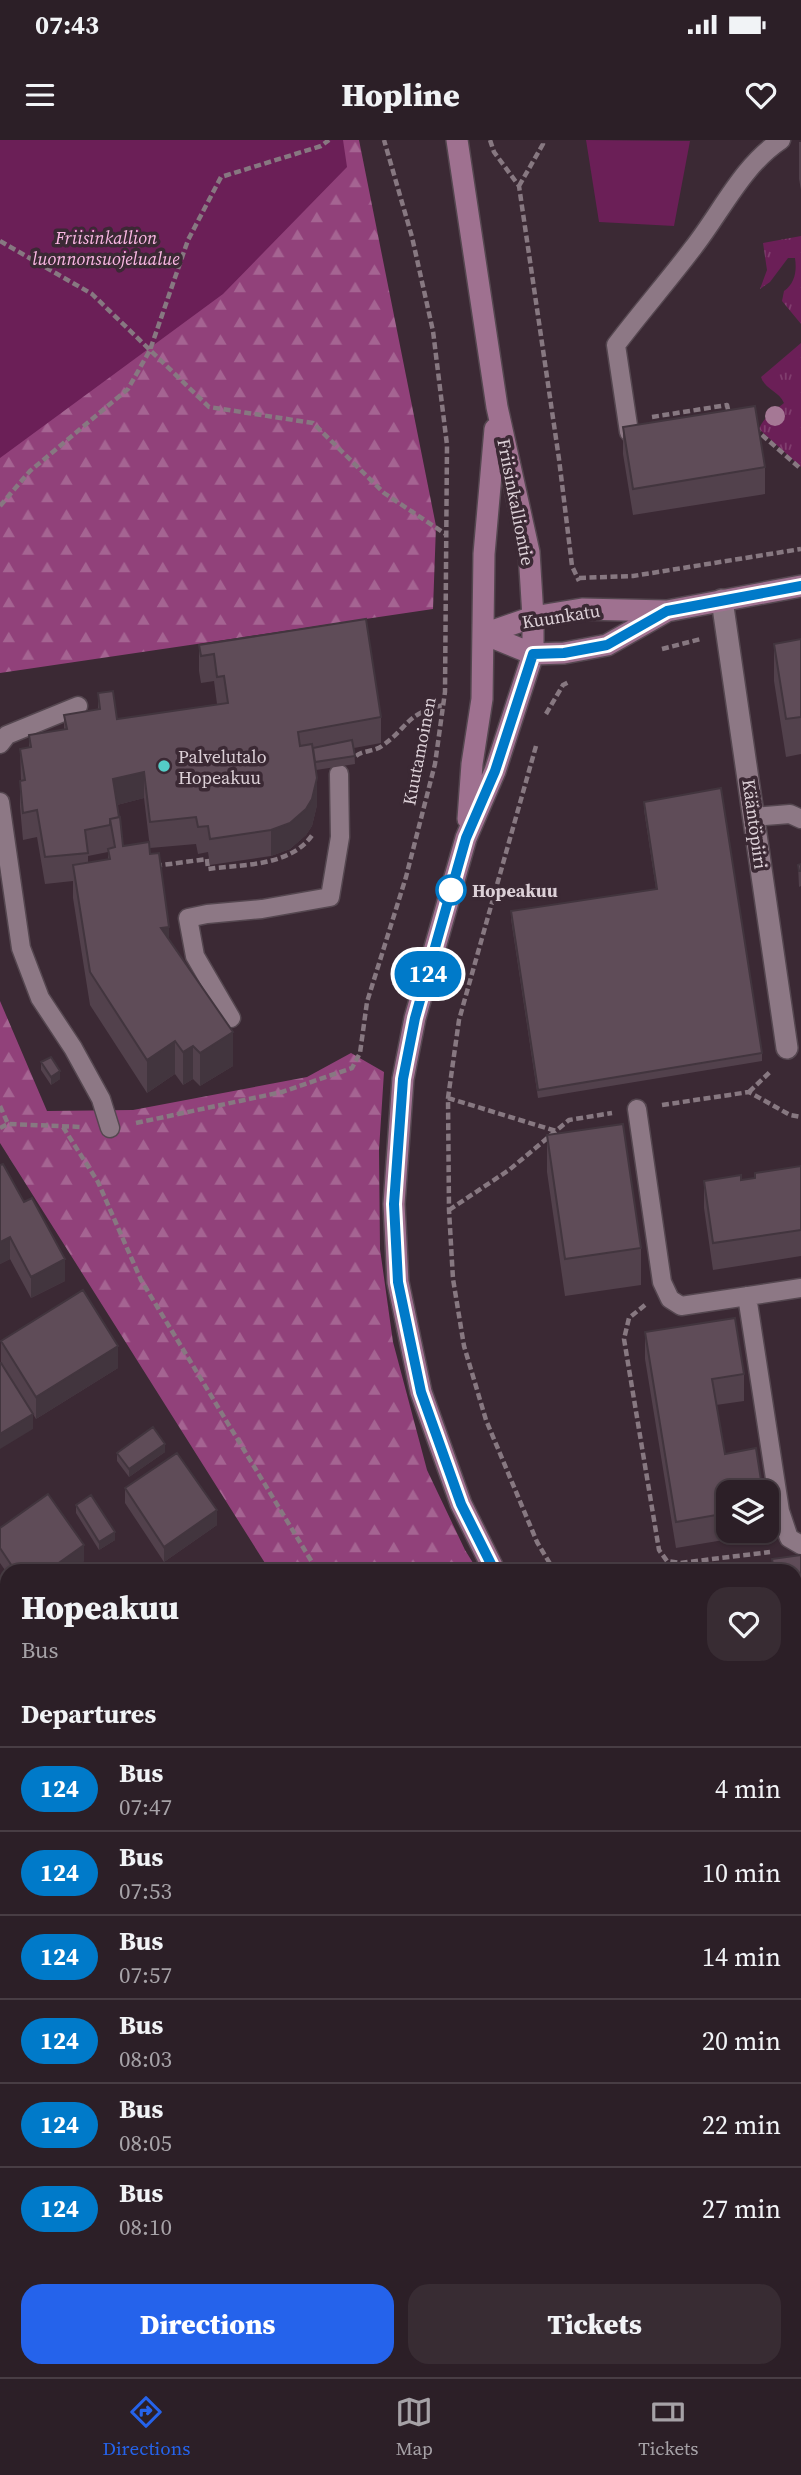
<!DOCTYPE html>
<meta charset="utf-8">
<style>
body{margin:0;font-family:"Source Serif 4",serif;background:#382c33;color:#f1f3f6;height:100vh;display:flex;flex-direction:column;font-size:26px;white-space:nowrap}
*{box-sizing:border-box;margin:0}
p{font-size:23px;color:#a6a2a7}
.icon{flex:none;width:38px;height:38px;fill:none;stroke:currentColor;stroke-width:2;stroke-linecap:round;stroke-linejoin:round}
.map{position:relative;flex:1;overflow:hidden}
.side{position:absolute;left:0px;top:1424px;width:802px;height:814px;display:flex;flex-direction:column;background:#2c1f27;border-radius:21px 21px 0 0;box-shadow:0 2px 5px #0004,0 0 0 2px #483d44}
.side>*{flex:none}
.badge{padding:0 14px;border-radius:23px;font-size:24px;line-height:46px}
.fabs{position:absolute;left:716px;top:1340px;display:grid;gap:14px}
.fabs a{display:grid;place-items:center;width:63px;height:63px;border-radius:14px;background:#2c1f27;box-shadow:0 2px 5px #0004,0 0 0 2px #483d44;font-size:35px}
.map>.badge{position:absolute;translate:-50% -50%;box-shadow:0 0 0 4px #fff}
h2{padding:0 21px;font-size:26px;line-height:63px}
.round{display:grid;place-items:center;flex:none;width:74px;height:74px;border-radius:21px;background:#382c33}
.head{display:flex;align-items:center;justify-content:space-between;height:119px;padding:0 21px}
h1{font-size:33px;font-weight:800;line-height:52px}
.primary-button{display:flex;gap:14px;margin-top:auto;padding:14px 21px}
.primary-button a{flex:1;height:80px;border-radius:21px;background:#2563eb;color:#fff;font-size:28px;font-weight:800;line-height:80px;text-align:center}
.primary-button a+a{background:#382c33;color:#f1f3f6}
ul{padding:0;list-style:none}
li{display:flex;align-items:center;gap:21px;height:84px;padding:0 21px;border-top:2px solid #483d44}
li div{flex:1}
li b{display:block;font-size:26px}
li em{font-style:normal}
li .badge{min-width:77px;font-weight:700;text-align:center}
.status{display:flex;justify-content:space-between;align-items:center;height:49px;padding:0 35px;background:#2c1f27;direction:ltr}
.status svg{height:19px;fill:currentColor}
header{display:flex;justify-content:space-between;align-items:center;height:91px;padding:0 21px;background:#2c1f27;font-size:32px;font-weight:800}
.dock{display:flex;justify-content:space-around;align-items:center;height:98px;border-top:2px solid #483d44;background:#2c1f27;font-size:19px;color:#a6a2a7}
.dock a{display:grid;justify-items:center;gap:4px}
.dock .active{color:#2563eb}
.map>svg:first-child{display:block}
</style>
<div class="status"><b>07:43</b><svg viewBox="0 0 49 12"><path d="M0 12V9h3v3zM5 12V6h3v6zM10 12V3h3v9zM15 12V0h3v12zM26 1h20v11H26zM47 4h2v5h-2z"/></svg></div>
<header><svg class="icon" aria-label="menu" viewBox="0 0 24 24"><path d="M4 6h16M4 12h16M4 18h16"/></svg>Hopline<svg class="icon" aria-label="heart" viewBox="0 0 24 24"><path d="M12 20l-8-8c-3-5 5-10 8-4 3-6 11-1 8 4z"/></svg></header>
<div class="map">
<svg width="801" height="2237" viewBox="0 0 801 2237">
<defs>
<pattern id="grass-tufts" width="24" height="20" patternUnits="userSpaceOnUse" patternTransform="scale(1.75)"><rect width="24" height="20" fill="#6b1f57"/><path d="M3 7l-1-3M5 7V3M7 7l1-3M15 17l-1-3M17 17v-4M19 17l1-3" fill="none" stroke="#803e6e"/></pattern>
<pattern id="forest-firs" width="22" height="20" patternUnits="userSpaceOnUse" patternTransform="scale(1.75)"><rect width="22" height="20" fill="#91417a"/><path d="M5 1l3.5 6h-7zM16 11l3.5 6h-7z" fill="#a56492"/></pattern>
</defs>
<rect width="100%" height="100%" fill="#3b2934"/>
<path fill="url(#grass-tufts)" d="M801,96V184L782,161L784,151C795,143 797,131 795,118H788L770,142L760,149L767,130L763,103Z
M801,203V327L759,289C763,278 774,271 784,263C779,251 765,250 761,237Z"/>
<path fill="url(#forest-firs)" d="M0,0H359L436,386L433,469L0,533Z
M0,861L47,971L133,970L307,937L351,913L384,932L379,1010L380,1109L393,1202L427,1330L465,1410L478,1431H270L0,1003Z
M795,1930L801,1941V2237H792L788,2231H794Z"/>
<path fill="#6b1f57" d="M0,0H343L347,27L223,154L0,318Z
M586,0L690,1L674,86L599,82Z"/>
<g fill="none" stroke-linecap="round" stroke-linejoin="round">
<g stroke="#554750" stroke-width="21">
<path id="service" d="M629,292L616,205C641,172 668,141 693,108C722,71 742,26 781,0
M0,604L7,595L78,566
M0,662L21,808L40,858L73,908L101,959L110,988
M753,677L790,674L801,679
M231,878L195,816L188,778L207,774L262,769L330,757L340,697L339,634
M637,969L662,1142L670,1159L681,1166L801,1148
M747,1156L780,1371L789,1398L801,1405"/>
</g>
<g stroke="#554750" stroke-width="24">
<path id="minor" d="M722,460L787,908
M0,1531L7,1541
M794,1865L801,1861
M433,2231L435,2237"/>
</g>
<g stroke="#554750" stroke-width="24">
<path id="secondary" d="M457,0L497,267L529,412L533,477V514L495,631L466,698L415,878L403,939L394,1064L398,1142L421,1252L461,1364L495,1432
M484,494L533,477L582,469L667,471L801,446
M484,494L533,514L564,513L607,505L667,471
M468,679L472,624L482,559L484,414L495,289
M794,1899L801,1909"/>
</g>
<path stroke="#877881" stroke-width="4.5" stroke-dasharray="7 3.5" stroke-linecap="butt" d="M490,0L494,12L519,46L559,319L572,426L579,441
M519,46L543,4V0
M0,101L92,154L209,267L313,283L384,353L447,395
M652,277L727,265L729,274
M754,288L801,329
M0,366L30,331L128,249L150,210L188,100L221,37L321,6L329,0
M579,438L633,436L801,409
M662,509L701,499
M546,574L563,545L569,542
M536,606L459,880L448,958L449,1070L453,1139L464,1206L486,1280L537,1402L555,1432
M356,616C363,610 374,612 382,606C409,587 405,574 443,565
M155,726L207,719L208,729C243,724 291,727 313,694
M749,952L771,931
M448,958L556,991
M662,965L749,952L790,975L801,977
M0,966L8,984
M136,983L282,952L352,928L360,913L367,862L406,737L435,624L445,552L447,305L433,191L412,97L384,0
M63,987L98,1042L141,1140L318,1432
M0,988L8,984L82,987
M449,1070L509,1030L569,980L612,973
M645,1165L629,1178L624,1199L659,1410L667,1421L680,1423L770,1412
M794,1591L801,1590
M794,1771L801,1779
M794,2146L801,2156"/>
<use href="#service" stroke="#8d7885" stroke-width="18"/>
<use href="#minor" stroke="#8d7885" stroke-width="21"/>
<use href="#secondary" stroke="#9f7190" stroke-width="21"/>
</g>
<circle fill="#a57895" cx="775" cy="276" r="10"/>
<path fill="#52414c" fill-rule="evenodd" d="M799,2H801V50L799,39Z
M623,287L765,327V354L633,375L623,314Z
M801,499V614L786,617L774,541V504Z
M199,505L381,577V603L354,608L355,624L316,630L317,665L312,686L306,695L290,709L271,716L210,725L208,712L198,714L196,704L150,708L144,658L117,665L123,706L150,714L169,800L233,926L200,946L193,939L183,945L175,934L147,953L90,865L73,758V741L45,744L37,697L23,700L20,667V641H21L20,609L29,608V595L64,589V575L98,570V553L117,579L224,563L217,564L214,541L201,543L199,531ZM108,712V720L88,723V716Z
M644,662L762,913V921L538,958L511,779V771L656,749L644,670Z
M801,724V746L799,747L798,725Z
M41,922L60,939L51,945L41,930Z
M547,995L641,1108V1145L565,1156L547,1032Z
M0,1025L65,1141L31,1158L10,1119L0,1124Z
M801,1026V1116L713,1130L704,1068V1041L741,1040L755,1038V1033Z
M645,1192L744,1234V1261L716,1265L725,1314L728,1353V1391H766V1393L676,1408L645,1219Z
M1,1201L118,1228L36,1279L23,1257L33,1289L1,1223Z
M165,1312L129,1337L117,1321V1313Z
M125,1348L217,1385L164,1422L125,1363Z
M76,1365L115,1400L99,1410L76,1373Z
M0,1388L84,1421L68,1432H7V1433L0,1423Z
M801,1415V1570L794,1571V1432H772V1419Z
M7,1697V1784L0,1785V1710H2V1698Z
M7,2080V2158L0,2159V2081Z
M314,2231H373V2234L360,2237H315Z
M500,2231H559L552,2236V2237H504Z"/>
<path fill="#42353e" d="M144,632V658L113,666V639Z
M317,638V665L312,686L306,695L290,709L271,716V690Z
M169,787V820L161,788Z
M233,892V926L200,946V913Z
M175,901V934L147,953V920Z
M193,906V939L183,945V912Z
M60,931V939L51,945V937Z
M10,1097V1119L0,1124V1102Z
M65,1119V1141L31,1158V1137Z
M118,1206V1228L36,1279V1257Z
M33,1274V1289L0,1309V1294Z
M165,1304V1312L129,1337V1329Z
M217,1370V1385L164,1422V1407Z
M115,1392V1400L99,1410V1402Z
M84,1405V1421L68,1432H46Z
M509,2231H521V2237H509Z
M536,2231H559L552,2236V2237H533V2234Z"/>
<path fill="#5f4c58" stroke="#42353e" stroke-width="2" d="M755,266L765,327L633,349L623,287Z
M366,479L381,577L298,592L300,606L312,604L317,638L312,659L306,669L290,683L271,690L210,699L208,686L198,687L196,677L150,682L144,632L113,639L119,677L110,679V685L85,690L88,713L45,717L37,670L23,673L20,641L25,640L20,609L31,607L29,595L67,589L64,575L100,569L98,553L113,551L117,579L228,563L224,536L217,537L214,514L201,516L199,505Z
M801,499V577L786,579L774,504Z
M352,600L355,616L315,622L313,608Z
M721,648L762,913L538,950L511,771L657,749L644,662Z
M120,677L123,706L149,702L150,714L159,713L169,787L161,788L233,892L200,913L193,906L183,912L175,901L147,920L90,832L73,725L110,719L108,709L115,707L110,679Z
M801,724V731H799L798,725Z
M51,917L60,931L51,937L41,922Z
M623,984L641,1108L565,1119L547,995Z
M3,1024L24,1062L32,1058L65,1119L31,1137L10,1097L0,1102V1025Z
M801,1026V1090L713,1103L704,1041L741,1035V1040L755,1038V1033Z
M83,1150L118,1206L36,1257L1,1201Z
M735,1178L744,1234L712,1239L725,1314L756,1308L763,1353H728V1373L676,1382L645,1192Z
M0,1223H1L33,1274L0,1294Z
M153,1287L165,1304L129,1329L117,1313Z
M177,1313L217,1370L164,1407L125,1348Z
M48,1354L84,1405L46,1432H16L0,1408V1388Z
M91,1355L115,1392L99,1402L76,1365Z
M801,1415V1537L794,1538V1432H774L772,1419Z
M104,1424L109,1432H93Z
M148,1424L153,1432H136Z
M7,1697V1768L0,1769V1710H4L2,1698Z
M7,2080V2143L0,2144V2081Z
M9,2231H56V2237H9Z
M114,2231H230V2237H113Z
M704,2231H750L754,2237H696Z
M774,2231H791L794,2237H765Z"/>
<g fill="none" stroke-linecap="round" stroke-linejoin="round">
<g stroke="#fff" stroke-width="16">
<path id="line" d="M495,1432L461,1364L421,1252L398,1142L394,1064L403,939L415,878L466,698L495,631L533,514L564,513L607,505L667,471L801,446"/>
</g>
<use href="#line" stroke="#007ac9" stroke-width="10"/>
</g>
<circle fill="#54cdc7" stroke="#3b2934" stroke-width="2.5" cx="164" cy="626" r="7"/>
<circle fill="#fff" stroke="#007ac9" stroke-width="3.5" cx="451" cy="750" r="14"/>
<g text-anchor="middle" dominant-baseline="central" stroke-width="7" stroke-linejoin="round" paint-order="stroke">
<g font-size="18" font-style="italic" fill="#fbb8e4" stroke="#3b2934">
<text x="106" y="97">Friisinkallion<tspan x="106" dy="21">luonnonsuojelualue</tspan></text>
</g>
<g font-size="18" fill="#dcd0d7" stroke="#3b2934">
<text transform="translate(516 362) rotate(79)">Friisinkalliontie</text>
<text transform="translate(561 476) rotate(-9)">Kuunkatu</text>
<text transform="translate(419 611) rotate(-79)">Kuutamoinen</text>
<text transform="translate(755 684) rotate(82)">Kääntöpiiri</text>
</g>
<g font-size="18" fill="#dcd0d7" stroke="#3b2934" text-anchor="start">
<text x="178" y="616">Palvelutalo<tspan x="178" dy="21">Hopeakuu</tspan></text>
</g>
<g font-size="18" font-weight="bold" fill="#dcd0d7" stroke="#3b2934" text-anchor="start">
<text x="472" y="750">Hopeakuu</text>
</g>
</g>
</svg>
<div class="fabs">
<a><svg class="icon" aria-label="layers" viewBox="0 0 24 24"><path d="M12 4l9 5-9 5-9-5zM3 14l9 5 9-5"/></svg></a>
</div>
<b class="badge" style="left:428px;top:834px;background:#007ac9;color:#fff">124</b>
<section class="side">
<div class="head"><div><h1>Hopeakuu</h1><p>Bus</p></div><a class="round"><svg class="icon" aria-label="heart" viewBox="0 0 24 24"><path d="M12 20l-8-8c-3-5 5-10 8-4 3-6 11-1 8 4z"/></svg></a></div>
<h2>Departures</h2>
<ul>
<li><span class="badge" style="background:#007ac9;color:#fff">124</span><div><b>Bus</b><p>07:47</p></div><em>4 min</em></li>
<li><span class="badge" style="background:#007ac9;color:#fff">124</span><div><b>Bus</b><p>07:53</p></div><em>10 min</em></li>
<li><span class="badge" style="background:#007ac9;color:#fff">124</span><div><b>Bus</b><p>07:57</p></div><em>14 min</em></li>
<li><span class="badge" style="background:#007ac9;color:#fff">124</span><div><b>Bus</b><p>08:03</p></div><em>20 min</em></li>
<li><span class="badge" style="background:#007ac9;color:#fff">124</span><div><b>Bus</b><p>08:05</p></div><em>22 min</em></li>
<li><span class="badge" style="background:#007ac9;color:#fff">124</span><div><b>Bus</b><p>08:10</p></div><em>27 min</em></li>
</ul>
<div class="primary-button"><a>Directions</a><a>Tickets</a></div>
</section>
</div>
<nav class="dock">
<a class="active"><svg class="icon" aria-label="directions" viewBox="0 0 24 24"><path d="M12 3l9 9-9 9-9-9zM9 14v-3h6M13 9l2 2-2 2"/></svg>Directions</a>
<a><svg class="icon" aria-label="map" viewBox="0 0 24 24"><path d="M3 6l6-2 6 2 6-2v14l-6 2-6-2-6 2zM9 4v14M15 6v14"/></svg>Map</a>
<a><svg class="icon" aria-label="tickets" viewBox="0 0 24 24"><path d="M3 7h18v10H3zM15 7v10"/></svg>Tickets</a>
</nav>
